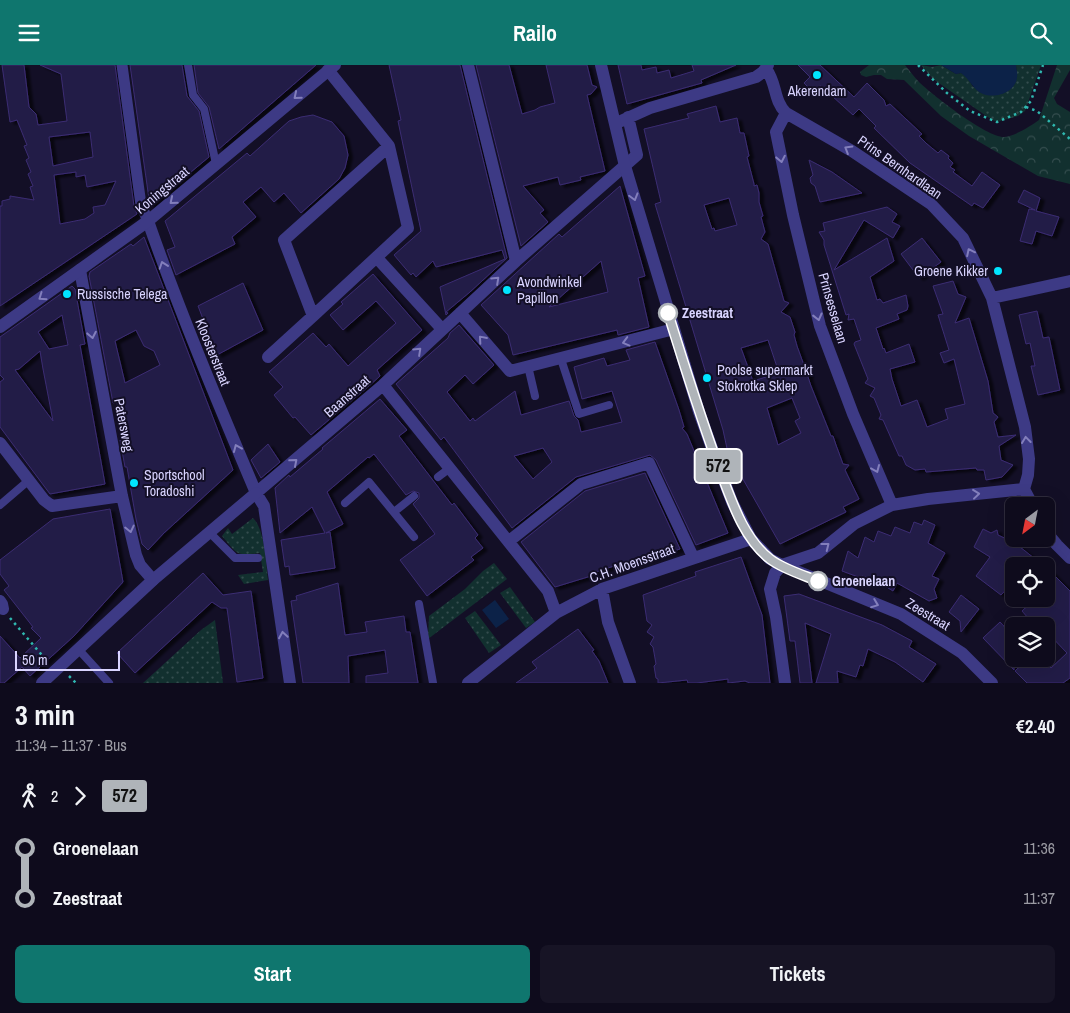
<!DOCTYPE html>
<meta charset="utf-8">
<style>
body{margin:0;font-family:"Archivo Narrow",sans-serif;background:#171425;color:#f1f3f6;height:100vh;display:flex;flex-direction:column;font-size:19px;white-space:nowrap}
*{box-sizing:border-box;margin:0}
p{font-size:16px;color:#9b9ba3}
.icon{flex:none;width:28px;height:28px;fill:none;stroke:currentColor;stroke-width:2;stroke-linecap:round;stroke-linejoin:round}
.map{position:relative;height:618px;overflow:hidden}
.drawer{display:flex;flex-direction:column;background:#0e0b1c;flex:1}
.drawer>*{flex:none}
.badge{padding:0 10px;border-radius:4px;font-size:18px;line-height:32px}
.needle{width:32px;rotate:212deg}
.tools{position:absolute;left:1005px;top:432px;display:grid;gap:10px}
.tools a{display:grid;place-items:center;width:50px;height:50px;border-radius:8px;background:#0e0b1c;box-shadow:0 5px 20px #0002,0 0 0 1px #2e2b3b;font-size:25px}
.scale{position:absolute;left:15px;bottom:12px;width:105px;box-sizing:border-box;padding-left:5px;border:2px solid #d9d4ff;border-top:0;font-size:14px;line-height:18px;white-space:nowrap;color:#d9d4ff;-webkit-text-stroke:4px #130f26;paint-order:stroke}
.map>.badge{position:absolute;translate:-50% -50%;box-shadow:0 0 0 2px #fff}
.legs{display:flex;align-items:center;gap:8px;height:55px;padding:0 15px;font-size:16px}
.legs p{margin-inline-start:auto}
.overview{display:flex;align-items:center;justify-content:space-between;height:85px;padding:0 15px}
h1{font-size:28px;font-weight:800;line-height:38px}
.button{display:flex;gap:10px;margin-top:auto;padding:10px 15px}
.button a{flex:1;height:58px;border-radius:8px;background:#0f766e;color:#fff;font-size:20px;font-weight:800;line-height:58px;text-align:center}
.button a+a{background:#171425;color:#f1f3f6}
ul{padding:0 15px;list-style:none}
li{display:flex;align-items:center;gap:18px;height:50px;font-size:19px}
li i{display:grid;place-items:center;width:8px;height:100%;margin:0 6px;background:currentColor}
li i::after{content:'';width:12px;height:12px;margin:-6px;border:4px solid;border-radius:50%;background:#0e0b1c}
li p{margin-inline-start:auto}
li:first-child i{background:linear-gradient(#0000 50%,currentColor 0)}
li:last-child i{background:linear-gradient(currentColor 50%,#0000 0)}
header{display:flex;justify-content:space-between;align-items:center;height:65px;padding:0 15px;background:#0f766e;color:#fff;font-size:22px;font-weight:800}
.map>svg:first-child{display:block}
</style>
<header><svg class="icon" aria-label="menu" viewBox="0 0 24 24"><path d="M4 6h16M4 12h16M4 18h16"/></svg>Railo<svg class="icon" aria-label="search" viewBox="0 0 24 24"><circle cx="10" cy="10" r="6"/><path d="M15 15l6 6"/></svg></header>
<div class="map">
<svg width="1070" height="618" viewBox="0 0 1070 618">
<defs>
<pattern id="grass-dots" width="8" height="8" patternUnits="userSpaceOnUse" patternTransform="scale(1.25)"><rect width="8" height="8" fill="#12302f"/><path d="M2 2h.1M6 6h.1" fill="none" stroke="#344d4e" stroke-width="1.8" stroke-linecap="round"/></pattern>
<pattern id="forest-crowns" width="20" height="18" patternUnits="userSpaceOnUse" patternTransform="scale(1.25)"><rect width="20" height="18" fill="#12302f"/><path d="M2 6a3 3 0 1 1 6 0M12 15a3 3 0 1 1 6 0" fill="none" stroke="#344d4e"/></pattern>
<filter id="shadow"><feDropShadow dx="4.5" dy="2.5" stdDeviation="1" flood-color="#0009"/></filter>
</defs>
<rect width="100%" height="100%" fill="#130f26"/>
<path fill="url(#grass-dots)" d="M921,0L932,2L941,0L956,9L961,8L967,11L973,22L1017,12L1016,0H1041L1025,46L1018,51L997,57L992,55L933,14Z
M253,453C265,465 266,498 268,515L244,519L238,510L263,507L260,488C236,491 238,490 222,471L228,463L232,469Z
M494,498L507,514L428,574L429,551L465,524L483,506Z
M510,522L535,557L526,563L500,528Z
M475,546L501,580L489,588L465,553Z
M215,555L223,618H143L201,565Z"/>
<path fill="url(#forest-crowns)" d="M869,0H905C910,6 915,13 920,18C934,31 986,72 1004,72C1013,72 1031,61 1039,55L1057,0H1070V5L1054,33L1057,39L1070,47V119L1038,111L969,71L941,51L904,15L887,14L881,10H874L866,12L861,10L860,7Z"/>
<path fill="#0c2248" d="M941,0H1016C1016,4 1018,8 1017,12C1016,27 996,34 983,29C973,25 970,14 961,8L956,9Z
M495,535L509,554L496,563L482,545Z"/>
<path fill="#241b47" stroke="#3b2d73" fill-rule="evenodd" filter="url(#shadow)" d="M2,0H24L29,42L36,49L38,60L67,56L61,9L40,0H115L134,141L137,149L0,241V141H2V136L10,134V131L34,135L30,122L33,121L28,109L31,107L26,95L29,93L24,81L27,80L17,55L10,57ZM90,67L93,92L53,101L49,72ZM76,107V112L85,110L87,122L116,116L105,140L93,142L94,148L85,154L60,159L54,110Z
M130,0H182L187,31L199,46L209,92L150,141Z
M194,0H316L219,84L209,42L198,28Z
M389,0H460L507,193L470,227L446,247L448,248L446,250L440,222L505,194L502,185L436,202L433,196L416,212L413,208L411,210L394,190L421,166L398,56L401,55Z
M476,0H509L522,49L535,45L540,42L555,38L546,0H587L592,20L597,22L591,29L587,30L605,106L580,112L581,115L560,120L558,112L523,121L544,145L540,148L548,157L521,181Z
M618,0H641L642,5L656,2L657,8L669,5L671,13L694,6L692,0H736L701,15L702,18L627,39Z
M798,0H820L854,32L867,18L884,35L886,41L890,39L922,69L919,71L927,79L938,88L941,85L949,91L948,93L953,98L950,102L955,105L953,107L972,121L982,107L1000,120L983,143L974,138L972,141L910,98L874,63L876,61L859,44L853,50L821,21L810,24L804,18L810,12Z
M716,41L720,57L737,53L740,68H744L749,91L747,92L754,119V121L757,120L759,128V137L763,151L761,152L765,167L761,174L768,179L784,236L789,238L781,247L790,252L795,267L794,270L797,281L805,303L809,309L808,312L811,321L831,371H833L836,380L843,399L849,400L845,405L859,434L843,442L846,447L780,479L728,388L723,365L655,139L661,137L644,64L689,53L687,49ZM729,133L737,160L715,166L714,163L712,164L704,140ZM768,275L779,308L753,316L741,283ZM792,333L800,353L795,356L801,368L778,380L767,343Z
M313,50L332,57L344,71L348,90L345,103L339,114L301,148L284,128L274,137L261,122L243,137L256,152L232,172L235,179L176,210L167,185L175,182L165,156L247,88L250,91L289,56L301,52Z
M809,95L832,107L862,128L820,137L815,121L811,118L810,113L813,110Z
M620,121L645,211L638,213L649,262L618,270L617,265L513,290L508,270L481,240L559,169L562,172ZM601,196L608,227L549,242L592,204Z
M1024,125L1040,133L1036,146L1059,152L1052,171L1036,166L1032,179L1020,176L1029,144L1035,145L1018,137Z
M887,142L897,149L892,157L900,161L893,173L864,155L834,205L887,173L894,196L870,212L877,235L880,234L883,238L906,230L908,241L907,245L897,249L899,254L876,263L883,284L884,283L886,288L909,279L915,297L890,304L892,314L901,341L917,335L927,362L948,354L945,344L965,339L954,294L944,298L940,288L949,285L938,250L943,249L933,221L953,216L958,229L966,232L955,258L969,253L988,316L993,348L998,352L994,357L998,372L1016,370L999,381L1001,395L1013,400L1002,412L986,415L984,405H977L976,403L926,407L925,404L915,405L906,400L902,391H899L883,355L879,354L881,350L874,333L870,331L875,323L865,318L868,314L854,279L855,277L861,275L854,254L848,255L849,249L846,250L824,180V175L819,167L825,166L823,158Z
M144,172L233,405L164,468L148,485L142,479L136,454L127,402H125L120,375L123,374L117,337L113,338L89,211L90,207L131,179L133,181ZM136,265L144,281L154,286L160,300L125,318L115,276Z
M922,173L941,197L919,213L901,189Z
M373,209L422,265L377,305L380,311L369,321L311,370L295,352L293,353L274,330L283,322L269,307L313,268L326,282L329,279L348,301L396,258L376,236L343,265L330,250L343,239L341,237Z
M243,218L263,265L217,290L198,241Z
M72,221L75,224L85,279L80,280L105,419L50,429L0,362V317L4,314L0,310V272ZM62,250L68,280L49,284L38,267ZM40,286L43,304L53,356L15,305L19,304Z
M1037,246L1043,273L1049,272L1060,325L1038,330L1031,301H1035L1030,278L1026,279L1019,250Z
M459,260L494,300L473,319L465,310L447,327L470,356L473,353L475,356L515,326L521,350L569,336L574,351L578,355L581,367L622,357L612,326L582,334L574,302L604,293L607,301L630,295L626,285L655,277L679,345L684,362L682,363L687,369L728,468L696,480L656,395L650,390L576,412L512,463L444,372L441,375L396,319L448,273L450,268ZM543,383L552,397L533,414L514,391Z
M380,334L407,365L399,371L452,440L454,438L478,470L475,473L483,483L471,492L474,495L427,531L400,495L435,469L413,439L419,433V428L413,426L406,430L374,389L369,393L368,392L327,427L343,459L326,468L330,467L335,503L290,510L289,501L285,502L281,475L325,468L312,442L280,468L275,423L289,410L290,412L323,384L322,383Z
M268,379L280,397L261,413L251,395Z
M645,408L680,484L644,495V492L617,500L590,509L591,511L555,522L521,477L585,426Z
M110,444L123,517L74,571L30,611L22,602L4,618H0V571L20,593L41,573L31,563L33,562L4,525L9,521L0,509V495L53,454Z
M924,455L935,460L928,478L945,488L932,511L939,514L934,524L937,533L929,536L897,518L893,526L877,516L862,511L861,513L842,506L848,486L858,493L865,472L874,477L878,466L891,471L895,462L910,468L914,457L922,460Z
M983,464L991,468L997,465L998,470L1015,478L1044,501H1014V516L1001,530L976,511L990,492L974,482Z
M741,492L762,550L770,618H750L745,616L728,618V614L697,618H688L687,615L658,618V614L656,613L654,601L656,599L653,582L650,579L654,572L647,567L652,560L647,556L643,530L696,511L695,507Z
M1046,502L1070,526V613L1063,618H1027L1015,606L1028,594H1042L1051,603L1067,588L1046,566V561H1042L1039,558L1036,561H1020L1028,553L1022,546L1035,534H1046Z
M203,508L223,530L251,526L263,613L237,617L227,543H221L212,537L135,608L117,588Z
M338,518L345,570L367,567L365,557L404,551L406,567H410L418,618H366V611L388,608L385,585L348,591L349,618H303L291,536L297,535L296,531Z
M799,529L882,560L912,576L909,582L936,599L923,617L895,597L868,584L863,601L860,600L856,612L837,606L838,618H816L831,569L805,558L812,618H800L795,576H790L784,531Z
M961,530L979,544L961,567L960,556L949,547Z
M1000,557L1014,572V605L983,573Z
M578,564L594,585L592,586L599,596L608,618H516L537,603L532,597Z"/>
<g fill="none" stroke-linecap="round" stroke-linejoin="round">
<path stroke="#2fb8b0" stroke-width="2.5" stroke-dasharray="2.5 4" stroke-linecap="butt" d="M918,0L947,28L970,46L997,57L1021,47L1031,36L1043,0
M1026,42L1037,46L1070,74
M10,553L47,596
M69,611L76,618"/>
<path stroke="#3d3a85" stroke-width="8" d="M188,0L193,30L204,44L216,99
M561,294L579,349L609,340
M528,301L535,331
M438,412L450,403
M345,438L369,417L414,472
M0,440L28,416
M394,447L414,431
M209,467L235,493H258
M419,539L433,618
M79,585L109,618"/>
<path stroke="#3d3a85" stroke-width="11" d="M122,0L141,140L148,156"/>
<path stroke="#3d3a85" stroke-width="12" d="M468,0L516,196
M766,4C777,18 773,35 786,48L852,86L931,139L963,173L992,233L1025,362L1029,394L1028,410L1024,424
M328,5L389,81L284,175L313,251L408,163L389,81
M786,48L776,67L793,150L820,261L853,349L892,440
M621,56L650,43L756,12L763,7L768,0
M148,156C180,248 218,338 256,428L264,441L290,618
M377,193L442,264
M80,205L122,431L136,490L140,500L153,515
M992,233L1070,216
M460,248L510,306L674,264
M268,292L313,251
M383,320L548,526L556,548L602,524L751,474
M0,378L44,435L52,441L122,431
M1024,424L1033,441
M256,428L383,320L516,196L637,90L628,52
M1046,467L1057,480L1070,493
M509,476L581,419L649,398L693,492
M602,524L608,557L630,618
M0,536L2,539L3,544
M468,618L556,548
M785,618L776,552L770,524L775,508L782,500L818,488L854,459L892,440L928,434L1024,424"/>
<path stroke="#3d3a85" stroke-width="12" d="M601,0L625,101L699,347L714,389L732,437L751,474L770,494L782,500L901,549L962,588L992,618
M0,262L148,156L335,0
M42,618L153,515L256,428"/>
</g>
<defs><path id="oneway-chevron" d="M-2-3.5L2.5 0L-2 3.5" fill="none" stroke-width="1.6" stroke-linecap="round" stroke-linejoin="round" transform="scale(1.25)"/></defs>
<g stroke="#837fbc">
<use href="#oneway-chevron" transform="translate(297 31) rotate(140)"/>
<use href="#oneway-chevron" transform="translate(848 84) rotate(-149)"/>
<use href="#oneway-chevron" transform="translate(781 94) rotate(79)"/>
<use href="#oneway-chevron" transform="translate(634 132) rotate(74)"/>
<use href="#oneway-chevron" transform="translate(173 136) rotate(140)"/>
<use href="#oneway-chevron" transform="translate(970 187) rotate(-116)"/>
<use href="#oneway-chevron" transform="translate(163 200) rotate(-109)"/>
<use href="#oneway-chevron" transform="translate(496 215) rotate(-43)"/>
<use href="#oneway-chevron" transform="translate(42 232) rotate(145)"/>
<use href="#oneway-chevron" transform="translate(818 252) rotate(76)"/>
<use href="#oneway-chevron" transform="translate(92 270) rotate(79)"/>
<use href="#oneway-chevron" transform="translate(482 274) rotate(-131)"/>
<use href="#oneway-chevron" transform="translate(626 277) rotate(165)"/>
<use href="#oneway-chevron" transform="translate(418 286) rotate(-43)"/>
<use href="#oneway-chevron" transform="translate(1026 375) rotate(-97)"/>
<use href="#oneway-chevron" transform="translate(237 383) rotate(-113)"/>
<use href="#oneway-chevron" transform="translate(294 397) rotate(-41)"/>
<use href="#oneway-chevron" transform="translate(876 404) rotate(67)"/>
<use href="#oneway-chevron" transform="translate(976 429) rotate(-6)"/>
<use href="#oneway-chevron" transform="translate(130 464) rotate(77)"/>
<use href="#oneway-chevron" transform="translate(826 481) rotate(-38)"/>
<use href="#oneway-chevron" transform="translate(875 539) rotate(21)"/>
<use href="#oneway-chevron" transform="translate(283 570) rotate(-99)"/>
</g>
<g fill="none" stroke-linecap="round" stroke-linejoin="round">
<g stroke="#fff" stroke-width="11">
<path id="line-1" d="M668,248C685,302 701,355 721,408C732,437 744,474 770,494C783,504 803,510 818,516"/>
</g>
<use href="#line-1" stroke="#afb4b9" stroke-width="8"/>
</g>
<g fill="#00e5ff" stroke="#130f26" stroke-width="2">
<circle cx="817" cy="10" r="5"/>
<circle cx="998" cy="206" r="5"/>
<circle cx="507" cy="225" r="5"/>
<circle cx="67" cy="229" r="5"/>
<circle cx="707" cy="313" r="5"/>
<circle cx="134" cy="418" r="5"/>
</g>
<g fill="#fff" stroke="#afb4b9" stroke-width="2.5">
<circle cx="668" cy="248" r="9"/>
<circle cx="818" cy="516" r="9"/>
</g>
<g text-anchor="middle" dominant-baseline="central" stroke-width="4" stroke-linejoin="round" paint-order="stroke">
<g font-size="14" fill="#d9d4ff" stroke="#130f26" text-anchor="start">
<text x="817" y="26" text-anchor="middle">Akerendam</text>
<text x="988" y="206" text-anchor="end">Groene Kikker</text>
<text x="517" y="217">Avondwinkel<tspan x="517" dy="16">Papillon</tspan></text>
<text x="77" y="229">Russische Telega</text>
<text x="717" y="305">Poolse supermarkt<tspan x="717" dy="16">Stokrotka Sklep</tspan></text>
<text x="144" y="410">Sportschool<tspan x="144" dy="16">Toradoshi</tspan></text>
</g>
<g font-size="14" fill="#d9d4ff" stroke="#130f26">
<text transform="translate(900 102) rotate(35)">Prins Bernhardlaan</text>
<text transform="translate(162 125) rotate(-40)">Koningstraat</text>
<text transform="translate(833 243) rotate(74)">Prinsesselaan</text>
<text transform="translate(213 287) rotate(68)">Kloosterstraat</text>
<text transform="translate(347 331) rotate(-41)">Baanstraat</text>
<text transform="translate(124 360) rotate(79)">Patersweg</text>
<text transform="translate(632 498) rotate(-20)">C.H. Moensstraat</text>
<text transform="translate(928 549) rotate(31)">Zeestraat</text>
</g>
<g font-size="14" font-weight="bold" fill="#d9d4ff" stroke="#130f26" text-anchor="start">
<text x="682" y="248">Zeestraat</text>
<text x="832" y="516">Groenelaan</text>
</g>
</g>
</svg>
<div class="tools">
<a><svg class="needle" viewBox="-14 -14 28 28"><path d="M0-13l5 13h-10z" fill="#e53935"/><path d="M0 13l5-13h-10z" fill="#9b9ba3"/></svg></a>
<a><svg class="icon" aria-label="locate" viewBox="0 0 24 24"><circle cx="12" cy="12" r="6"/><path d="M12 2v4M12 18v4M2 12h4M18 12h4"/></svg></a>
<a><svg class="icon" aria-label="layers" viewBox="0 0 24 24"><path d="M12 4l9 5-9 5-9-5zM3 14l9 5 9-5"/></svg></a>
</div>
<div class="scale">50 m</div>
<b class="badge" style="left:718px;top:401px;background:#afb4b9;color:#111">572</b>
</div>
<section class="drawer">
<div class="overview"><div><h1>3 min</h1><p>11:34 – 11:37 · Bus</p></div><b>€2.40</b></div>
<div class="legs"><svg class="icon" aria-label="walk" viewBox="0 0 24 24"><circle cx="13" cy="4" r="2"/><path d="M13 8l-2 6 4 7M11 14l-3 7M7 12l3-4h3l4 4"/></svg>2<svg class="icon" aria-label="forward" viewBox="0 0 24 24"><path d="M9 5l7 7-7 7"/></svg><b class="badge" style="background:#afb4b9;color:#111">572</b></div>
<ul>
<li><i style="color:#afb4b9"></i><b>Groenelaan</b><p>11:36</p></li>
<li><i style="color:#afb4b9"></i><b>Zeestraat</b><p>11:37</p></li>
</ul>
<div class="button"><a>Start</a><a>Tickets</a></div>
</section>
